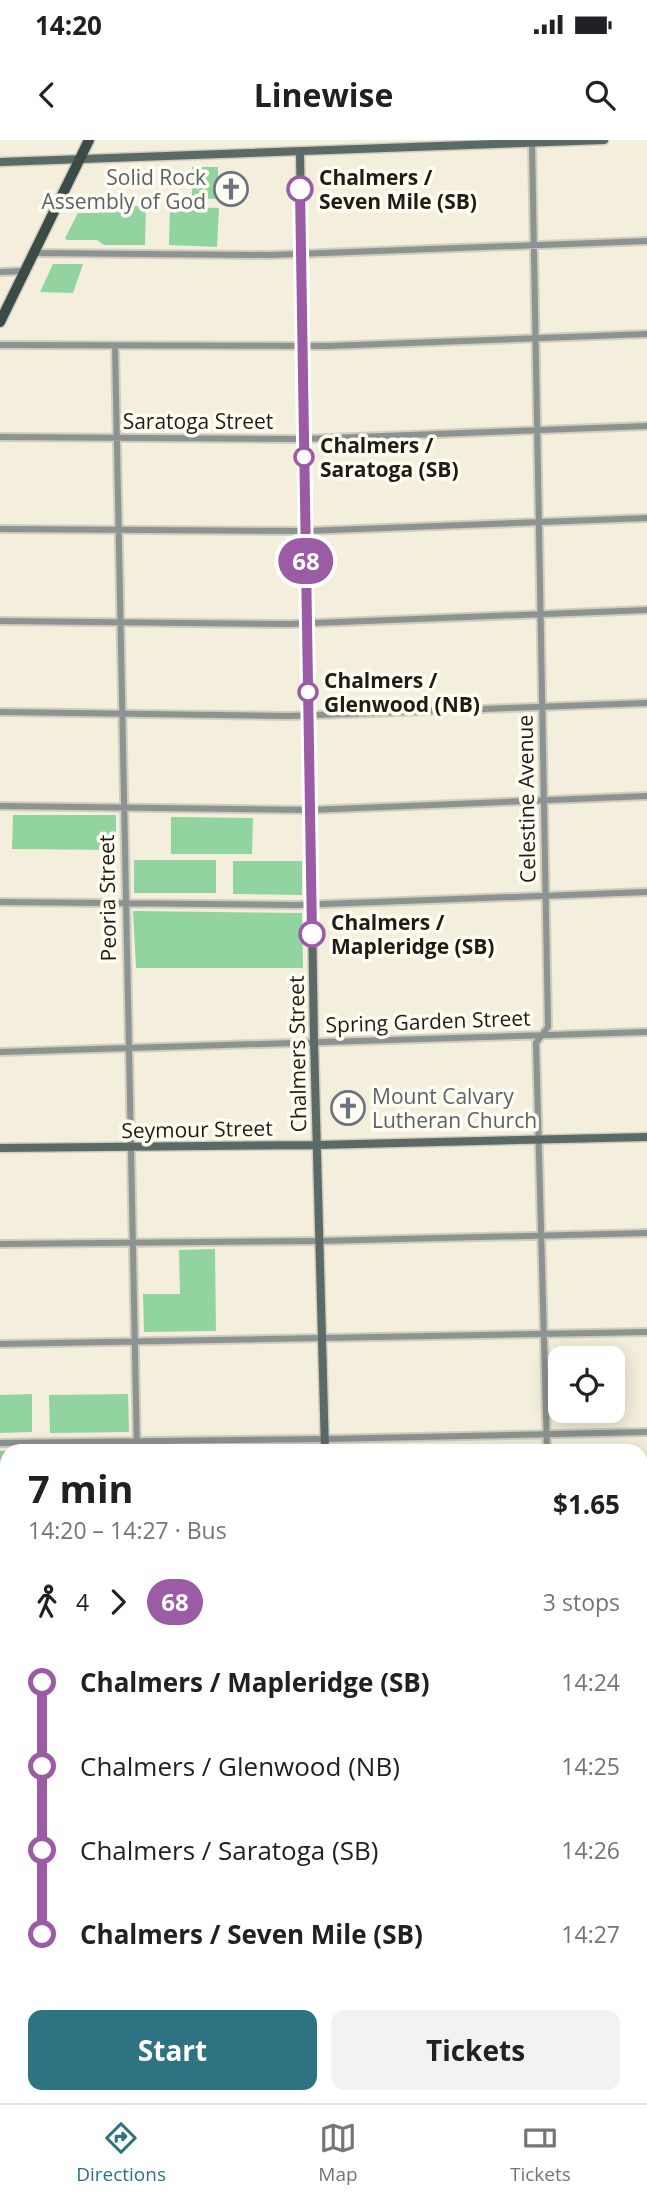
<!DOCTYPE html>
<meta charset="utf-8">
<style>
body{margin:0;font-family:"Open Sans",sans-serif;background:#f2f2f2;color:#202124;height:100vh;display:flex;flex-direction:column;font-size:26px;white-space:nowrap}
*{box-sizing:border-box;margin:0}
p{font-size:23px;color:#757577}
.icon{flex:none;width:38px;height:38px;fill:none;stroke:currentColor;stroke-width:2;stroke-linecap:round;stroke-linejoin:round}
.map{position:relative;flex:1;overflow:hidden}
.sheet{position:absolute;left:0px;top:1304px;width:648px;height:660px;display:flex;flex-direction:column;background:#fff;border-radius:21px 21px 0 0;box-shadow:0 4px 18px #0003}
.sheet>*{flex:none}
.badge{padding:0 14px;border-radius:23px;font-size:24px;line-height:46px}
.buttons{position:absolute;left:548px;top:1206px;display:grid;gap:14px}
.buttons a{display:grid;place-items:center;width:77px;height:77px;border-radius:14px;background:#fff;box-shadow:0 4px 18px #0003;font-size:35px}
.map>.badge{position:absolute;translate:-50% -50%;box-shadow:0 0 0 4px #fff}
.legs{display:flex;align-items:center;gap:10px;height:77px;padding:0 28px;font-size:23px}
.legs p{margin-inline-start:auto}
.head{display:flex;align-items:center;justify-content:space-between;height:119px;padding:0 28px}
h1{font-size:38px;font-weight:700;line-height:52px}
.cta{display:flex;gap:14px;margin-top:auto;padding:14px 28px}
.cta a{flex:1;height:80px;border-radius:14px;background:#2e7381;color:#fff;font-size:28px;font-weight:700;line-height:80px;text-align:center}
.cta a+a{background:#f2f2f2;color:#202124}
ul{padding:0 28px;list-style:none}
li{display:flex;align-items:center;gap:24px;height:84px;font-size:26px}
li i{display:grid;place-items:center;width:10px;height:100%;margin:0 9px;background:currentColor}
li i::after{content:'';width:18px;height:18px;margin:-9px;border:5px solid;border-radius:50%;background:#fff}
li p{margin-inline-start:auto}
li:first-child i{background:linear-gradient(#0000 50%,currentColor 0)}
li:last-child i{background:linear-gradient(currentColor 50%,#0000 0)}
.status{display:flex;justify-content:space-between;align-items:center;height:49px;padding:0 35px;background:#fff;direction:ltr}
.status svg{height:19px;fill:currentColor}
header{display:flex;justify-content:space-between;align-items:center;height:91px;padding:0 28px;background:#fff;font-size:32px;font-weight:700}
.tab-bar{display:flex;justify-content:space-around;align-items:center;height:98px;border-top:2px solid #e0e0e0;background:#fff;font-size:19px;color:#757577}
.tab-bar a{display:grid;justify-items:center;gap:4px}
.tab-bar .selected{color:#2e7381}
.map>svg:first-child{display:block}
</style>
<div class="status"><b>14:20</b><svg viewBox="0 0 49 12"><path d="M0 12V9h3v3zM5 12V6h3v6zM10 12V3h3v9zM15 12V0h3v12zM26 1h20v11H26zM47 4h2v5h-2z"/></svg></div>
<header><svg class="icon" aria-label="back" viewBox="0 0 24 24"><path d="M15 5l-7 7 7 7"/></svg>Linewise<svg class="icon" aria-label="search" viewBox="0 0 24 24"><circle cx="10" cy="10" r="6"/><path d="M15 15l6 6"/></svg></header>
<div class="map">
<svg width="647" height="1963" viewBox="0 0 647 1963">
<rect width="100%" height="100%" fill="#f4efdc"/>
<path fill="#92d4a0" d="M192,27H218V59L192,58Z
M100,66H146L145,105H104L97,100H67L65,98L78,73H100Z
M170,67L219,68L217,107L169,105Z
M53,124H83L73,153L40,152Z
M13,675H116V710L12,709Z
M171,677L253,678L252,714H171Z
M134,720H216V753H134Z
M233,721H302V755L233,754Z
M133,771L302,773L303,828H136Z
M215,1109L216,1191L144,1192L143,1154H180L179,1110Z
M32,1254V1292L0,1293V1255Z
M128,1254L129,1292L50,1293L49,1255Z
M278,1308V1311H174V1309Z
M130,1309L7,1311V1392H0V1311Z
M0,1647H7V1684H0Z
M0,1701H7V1737H0Z
M0,1749H7V1785H0Z
M489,1956L514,1957L517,1963H475Z"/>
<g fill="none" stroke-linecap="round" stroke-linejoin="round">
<g stroke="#d2cdbc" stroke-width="10">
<path id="street" d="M532,3L548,887L536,903L547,1311
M34,113L270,115L647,101
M0,132L25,131
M0,205L328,206L647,194
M115,206L137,1311
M0,297L303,299L647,286
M0,389L305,391L647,378
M0,481L290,484L647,470
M0,572L289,576L647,563
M0,666L310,670L647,656
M0,762L297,765L647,752
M0,912L647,892
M0,1104L319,1101L647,1093
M0,1204L647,1192
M0,1303L325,1299L647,1292
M640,1390H647
M0,1401H7
M640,1487H647
M0,1499H7
M640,1584H647
M0,1596H7
M640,1681H647
M0,1694H7
M640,1824L647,1846
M640,1880H647
M0,1905L7,1902
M125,1956L128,1963
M148,1963L162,1956
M452,1963L466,1956"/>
</g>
<g stroke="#d2cdbc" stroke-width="11">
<path id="secondary" d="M300,12L314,901L325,1311
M0,22L604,0
M0,1008L317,1005L647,997
M640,1782H647
M0,1798H7
M429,1956L433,1963"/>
</g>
<g stroke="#d2cdbc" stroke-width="13">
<path id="primary" d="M0,182L89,0"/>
</g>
<use href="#street" stroke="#8b9492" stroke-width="6"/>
<use href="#secondary" stroke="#5c6a67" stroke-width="8"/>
<use href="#primary" stroke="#3b4c48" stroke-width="10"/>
</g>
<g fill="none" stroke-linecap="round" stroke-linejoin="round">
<g stroke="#fff" stroke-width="16">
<path id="line-1" d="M300,49L312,794"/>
</g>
<use href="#line-1" stroke="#9b5ba5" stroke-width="10"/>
</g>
<defs>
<g id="church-ring" transform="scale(1.75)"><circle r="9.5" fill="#fffcf1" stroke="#6b7280" stroke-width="1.5"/><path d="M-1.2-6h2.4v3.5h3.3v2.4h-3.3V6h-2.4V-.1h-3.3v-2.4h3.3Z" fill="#6b7280"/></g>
</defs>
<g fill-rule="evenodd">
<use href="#church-ring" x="231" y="49"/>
<use href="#church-ring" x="348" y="968"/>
</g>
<g fill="#fff" stroke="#9b5ba5" stroke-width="3.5">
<circle cx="300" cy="49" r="12"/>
<circle cx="304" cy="317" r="9"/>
<circle cx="308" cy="552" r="9"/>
<circle cx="312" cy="794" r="12"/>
</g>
<g text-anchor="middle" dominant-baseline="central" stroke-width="7" stroke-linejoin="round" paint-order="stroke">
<g font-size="21" fill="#5b616d" stroke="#fffcf1" text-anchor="end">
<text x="206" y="37">Solid Rock<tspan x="206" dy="24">Assembly of God</tspan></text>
<text x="372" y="956" text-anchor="start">Mount Calvary<tspan x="372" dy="24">Lutheran Church</tspan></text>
</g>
<g font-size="21" font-weight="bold" fill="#1d1c15" stroke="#fffcf1" text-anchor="start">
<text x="319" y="37">Chalmers /<tspan x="319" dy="24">Seven Mile (SB)</tspan></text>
<text x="320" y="305">Chalmers /<tspan x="320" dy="24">Saratoga (SB)</tspan></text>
<text x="324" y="540">Chalmers /<tspan x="324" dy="24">Glenwood (NB)</tspan></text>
<text x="331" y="782">Chalmers /<tspan x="331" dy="24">Mapleridge (SB)</tspan></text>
</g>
<g font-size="21" fill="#1d1c15" stroke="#fffcf1">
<text x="198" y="281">Saratoga Street</text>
<text transform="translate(526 659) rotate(-91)">Celestine Avenue</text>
<text transform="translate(107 758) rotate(-91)">Peoria Street</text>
<text transform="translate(428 881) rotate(-2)">Spring Garden Street</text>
<text transform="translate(297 914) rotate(-91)">Chalmers Street</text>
<text transform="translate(197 989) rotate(-1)">Seymour Street</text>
</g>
</g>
</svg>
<div class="buttons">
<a><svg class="icon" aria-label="locate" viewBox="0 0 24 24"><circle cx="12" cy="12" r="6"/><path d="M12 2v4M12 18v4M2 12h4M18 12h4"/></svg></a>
</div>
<b class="badge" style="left:306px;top:421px;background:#9b5ba5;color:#fff">68</b>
<section class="sheet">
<div class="head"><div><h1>7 min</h1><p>14:20 – 14:27 · Bus</p></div><b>$1.65</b></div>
<div class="legs"><svg class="icon" aria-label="walk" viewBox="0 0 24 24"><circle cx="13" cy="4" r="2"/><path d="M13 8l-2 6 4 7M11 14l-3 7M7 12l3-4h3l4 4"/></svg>4<svg class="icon" aria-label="forward" viewBox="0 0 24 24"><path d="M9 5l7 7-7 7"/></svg><b class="badge" style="background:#9b5ba5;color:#fff">68</b><p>3 stops</p></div>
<ul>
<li><i style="color:#9b5ba5"></i><b>Chalmers / Mapleridge (SB)</b><p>14:24</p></li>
<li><i style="color:#9b5ba5"></i><span>Chalmers / Glenwood (NB)</span><p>14:25</p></li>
<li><i style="color:#9b5ba5"></i><span>Chalmers / Saratoga (SB)</span><p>14:26</p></li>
<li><i style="color:#9b5ba5"></i><b>Chalmers / Seven Mile (SB)</b><p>14:27</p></li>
</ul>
<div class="cta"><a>Start</a><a>Tickets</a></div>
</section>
</div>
<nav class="tab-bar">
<a class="selected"><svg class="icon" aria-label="directions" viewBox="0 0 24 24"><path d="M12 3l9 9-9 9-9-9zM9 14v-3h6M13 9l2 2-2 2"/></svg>Directions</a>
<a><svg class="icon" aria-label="map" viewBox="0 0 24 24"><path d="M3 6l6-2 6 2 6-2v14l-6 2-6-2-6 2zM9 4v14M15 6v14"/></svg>Map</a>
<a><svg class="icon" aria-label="tickets" viewBox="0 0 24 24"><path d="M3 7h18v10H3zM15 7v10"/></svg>Tickets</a>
</nav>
